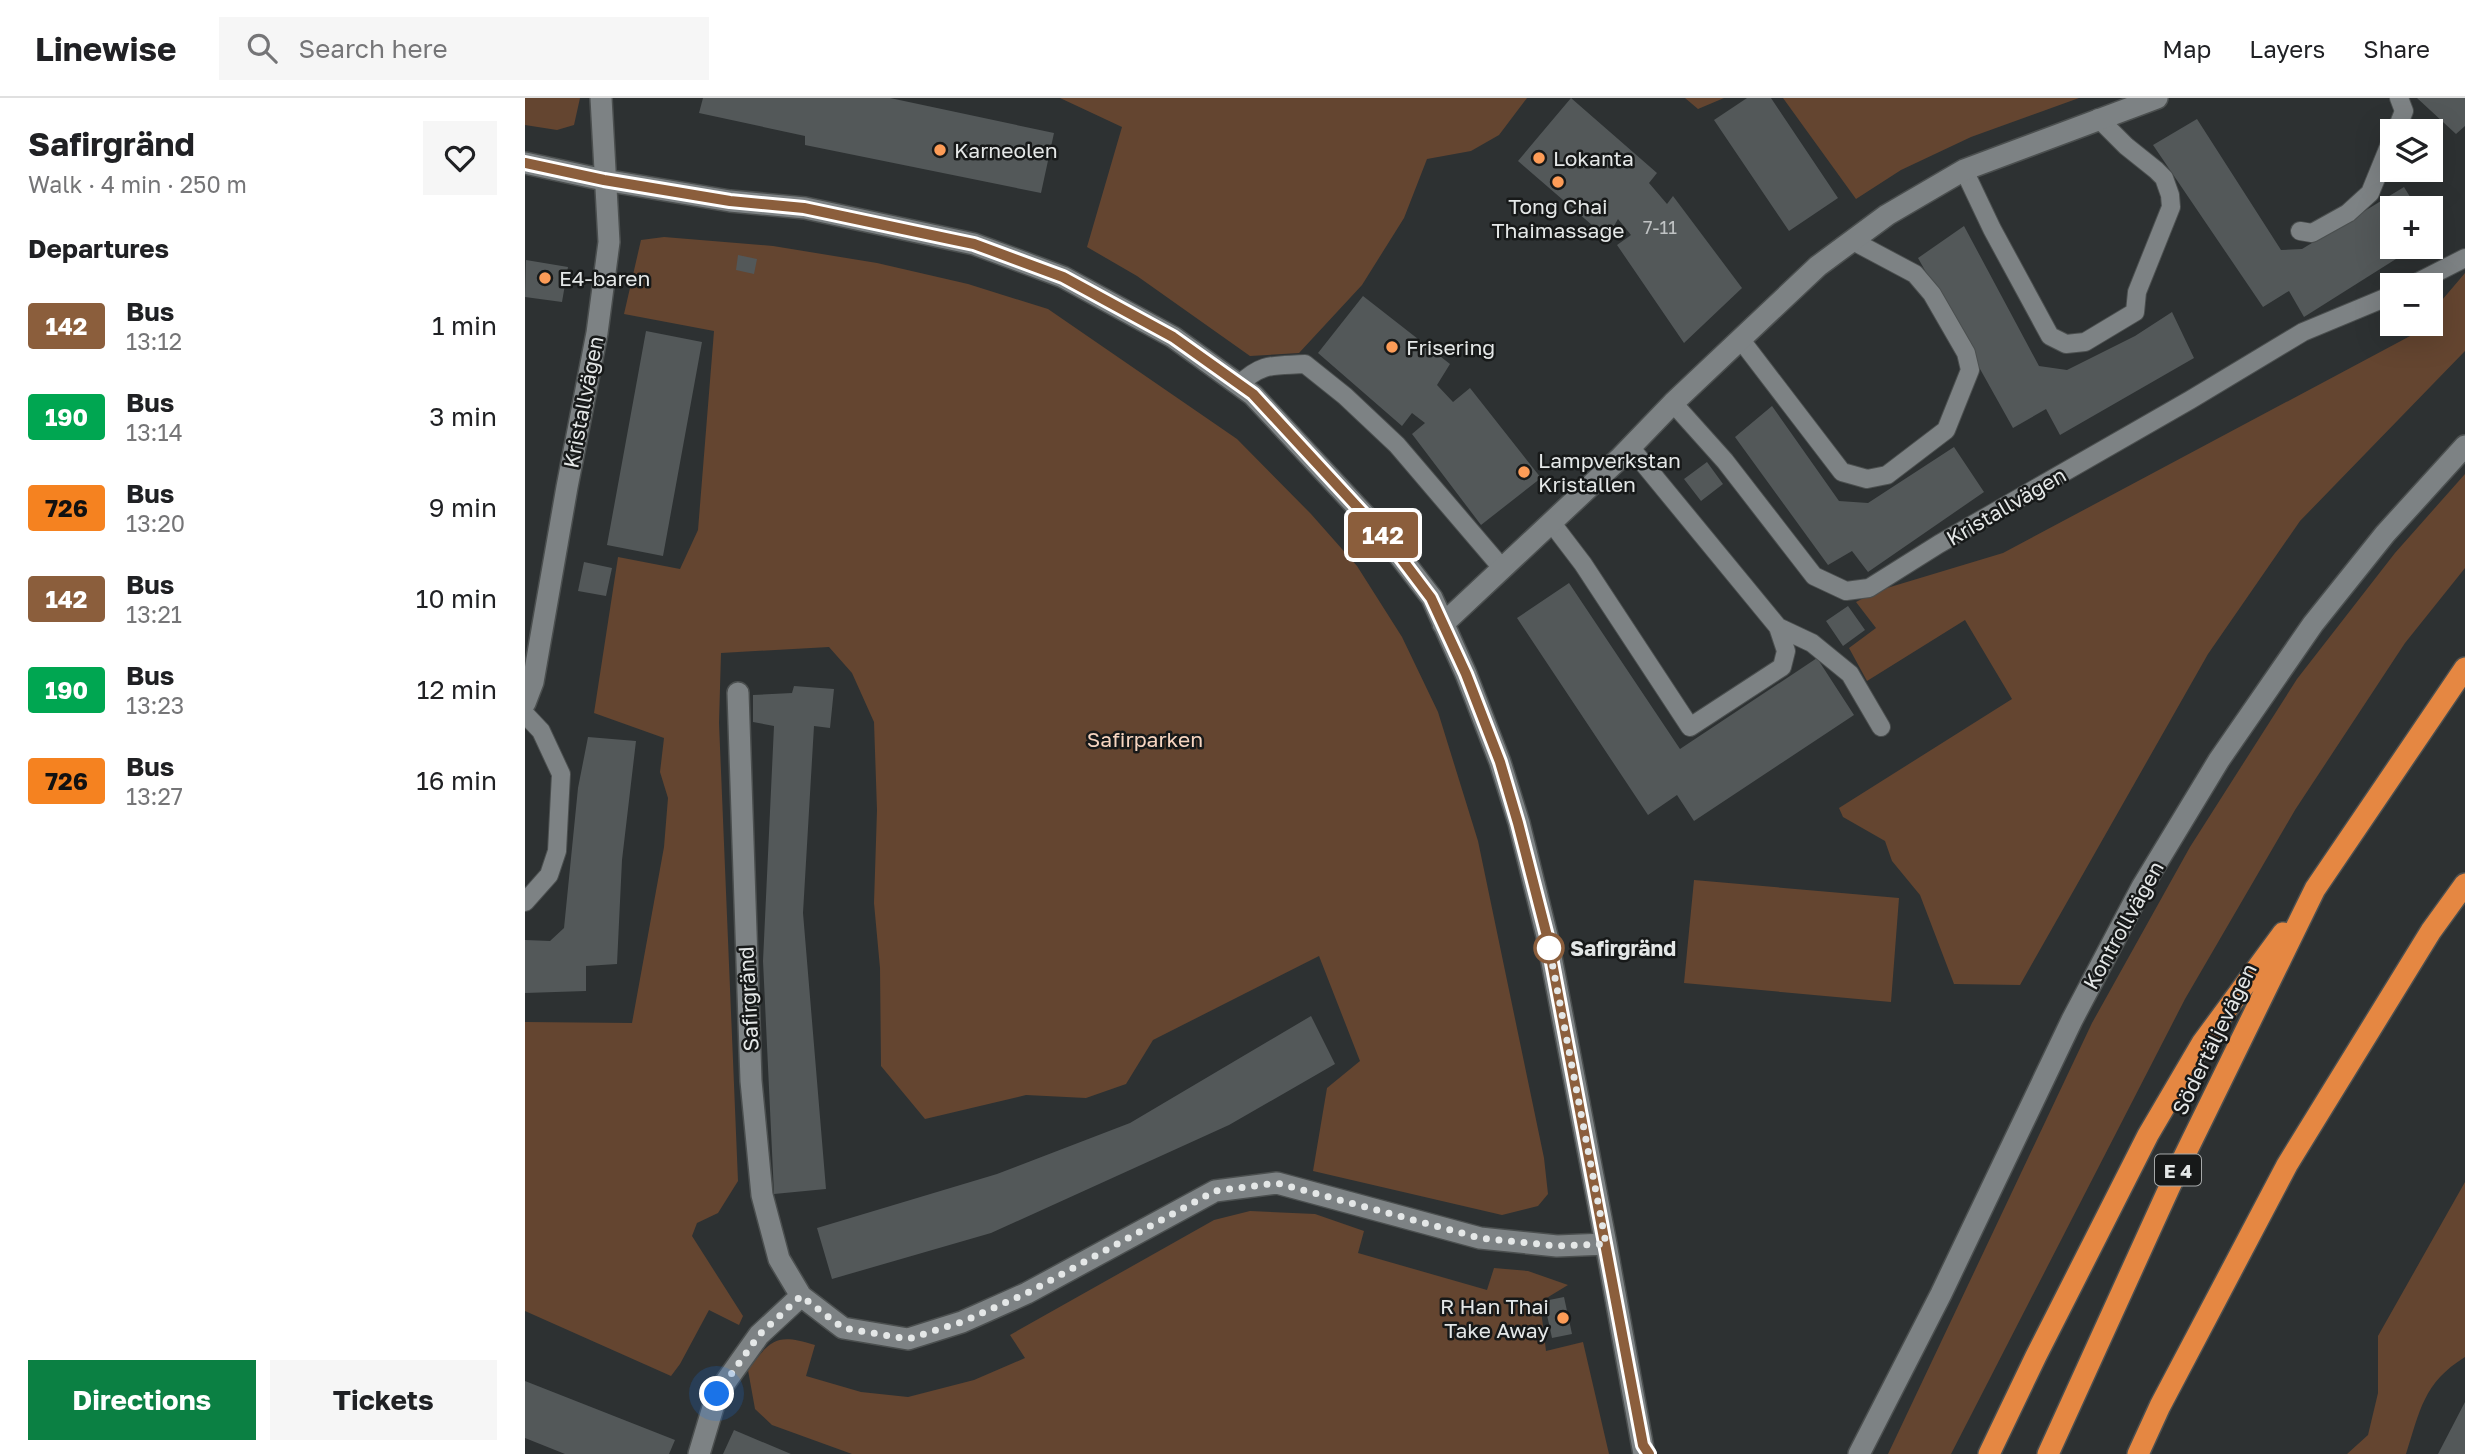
<!DOCTYPE html>
<meta charset="utf-8">
<style>
body{margin:0;font-family:"Golos Text",sans-serif;background:#f6f6f6;color:#202124;height:100vh;display:flex;flex-direction:column;font-size:26px;white-space:nowrap}
*{box-sizing:border-box;margin:0}
p{font-size:23px;color:#757577}
.icon{flex:none;width:38px;height:38px;fill:none;stroke:currentColor;stroke-width:2;stroke-linecap:round;stroke-linejoin:round}
.map{position:relative;flex:1;overflow:hidden}
.drawer{display:flex;flex-direction:column;background:#fff;width:525px}
.drawer>*{flex:none}
.badge{padding:0 14px;border-radius:5px;font-size:24px;line-height:46px}
.tools{position:absolute;left:1855px;top:21px;display:grid;gap:14px}
.tools a{display:grid;place-items:center;width:63px;height:63px;border-radius:0px;background:#fff;box-shadow:0 7px 28px #0002;font-size:35px}
.you{position:absolute;width:35px;height:35px;margin:-18px;border:5px solid #fff;border-radius:50%;background:#1a73e8;box-shadow:0 0 0 10px #1a73e833}
.map>.badge{position:absolute;translate:-50% -50%;box-shadow:0 0 0 4px #fff}
h2{padding:0 28px;font-size:26px;line-height:63px}
.round{display:grid;place-items:center;flex:none;width:74px;height:74px;border-radius:0px;background:#f6f6f6}
.head{display:flex;align-items:center;justify-content:space-between;height:119px;padding:0 28px}
h1{font-size:33px;font-weight:700;line-height:52px}
.cta{display:flex;gap:14px;margin-top:auto;padding:14px 28px}
.cta a{flex:1;height:80px;border-radius:0px;background:#0b8043;color:#fff;font-size:28px;font-weight:700;line-height:80px;text-align:center}
.cta a+a{background:#f6f6f6;color:#202124}
ul{padding:0;list-style:none}
li{display:flex;align-items:center;gap:21px;height:91px;padding:0 28px}
li div{flex:1}
li b{display:block;font-size:26px}
li em{font-style:normal}
li .badge{min-width:77px;font-weight:700;text-align:center}
header{display:flex;align-items:center;gap:42px;box-sizing:border-box;height:98px;padding:0 35px;background:#fff;border-bottom:2px solid #e0e0e0}
header strong{font-size:33px}
nav{display:flex;gap:38px;margin-inline-start:auto;font-size:24px}
.search{width:490px;height:63px;background:#f6f6f6;display:flex;align-items:center;gap:18px;box-sizing:border-box;padding:0 24px;border-radius:0px;color:#757577;font-size:26px}
main{display:flex;flex:1;min-height:0}
.map>svg:first-child{display:block}
</style>
<header>
<strong>Linewise</strong>
<div class="search"><svg class="icon" aria-label="search" viewBox="0 0 24 24"><circle cx="10" cy="10" r="6"/><path d="M15 15l6 6"/></svg>Search here</div>
<nav><a>Map</a><a>Layers</a><a>Share</a></nav>
</header>
<main>
<section class="drawer">
<div class="head"><div><h1>Safirgränd</h1><p>Walk · 4 min · 250 m</p></div><a class="round"><svg class="icon" aria-label="heart" viewBox="0 0 24 24"><path d="M12 20l-8-8c-3-5 5-10 8-4 3-6 11-1 8 4z"/></svg></a></div>
<h2>Departures</h2>
<ul>
<li><span class="badge" style="background:#8b5e3c;color:#fff">142</span><div><b>Bus</b><p>13:12</p></div><em>1 min</em></li>
<li><span class="badge" style="background:#00a651;color:#fff">190</span><div><b>Bus</b><p>13:14</p></div><em>3 min</em></li>
<li><span class="badge" style="background:#f58220;color:#111">726</span><div><b>Bus</b><p>13:20</p></div><em>9 min</em></li>
<li><span class="badge" style="background:#8b5e3c;color:#fff">142</span><div><b>Bus</b><p>13:21</p></div><em>10 min</em></li>
<li><span class="badge" style="background:#00a651;color:#fff">190</span><div><b>Bus</b><p>13:23</p></div><em>12 min</em></li>
<li><span class="badge" style="background:#f58220;color:#111">726</span><div><b>Bus</b><p>13:27</p></div><em>16 min</em></li>
</ul>
<div class="cta"><a>Directions</a><a>Tickets</a></div>
</section>
<div class="map">
<svg width="1940" height="1356" viewBox="0 0 1940 1356">
<rect width="100%" height="100%" fill="#2d3132"/>
<path fill="#644530" d="M0,0H55L49,27L32,32L0,27Z
M535,0H1002L974,37L946,53L902,61L879,120L837,187L774,255L725,258L612,178L562,149L597,29Z
M1160,0H1199L1173,11Z
M1258,0H1554L1446,39L1376,72L1331,101Z
M139,139L248,148L352,165L443,186L523,211L712,341L786,416L832,468L877,539L913,614L953,743L1019,1060L1023,1096L1013,1108L977,1117L788,1073L802,990L835,963L794,858L628,942L601,986L561,1000L501,997L400,1021L356,968L355,870L349,805L352,712L349,624L327,575L304,549L196,555L194,625L213,1083L193,1115L172,1125L167,1138L218,1218L214,1227L184,1212L155,1266L146,1278L0,1213V924L107,925L139,749L143,700L135,674L139,640L69,615L93,459L155,471L173,432L189,233L99,216L116,142Z
M1940,175V253L1775,423L1683,556L1495,887L1429,886L1395,797L1367,763L1360,743L1318,719L1314,710L1487,601L1440,522L1342,583L1324,550L1351,530L1331,504L1352,493L1478,455L1887,237L1897,226H1906V215Z
M1940,376V470L1880,545L1770,712L1660,901L1426,1356H1363L1567,925L1665,749L1772,581L1870,455Z
M1169,782L1374,800L1366,904L1159,885Z
M1940,1084V1259C1898,1285 1895,1313 1881,1356H1822L1843,1337L1853,1295V1238Z
M725,1113L790,1116L839,1133L833,1155L962,1192L969,1170L1003,1173L1043,1187L1015,1204L1021,1253L1058,1244L1084,1356H327L247,1327L230,1311L223,1272C246,1241 251,1235 290,1247L281,1278L336,1294L383,1299L449,1282L500,1260L485,1237L689,1122Z"/>
<path fill="#535859" d="M178,0H365L529,35L516,95L280,47V38L174,15Z
M1046,0L1132,75L1124,85L1142,106L1148,98L1217,190L1159,245L1092,147L1106,137L1093,121L1082,140L993,63Z
M1222,0H1246L1313,100L1264,133L1189,22Z
M1892,0H1940V28L1931,36Z
M1672,21L1756,152L1777,151L1879,89L1892,110H1867V149H1890L1779,219L1764,193L1738,209L1628,47Z
M1439,128L1514,268L1542,272L1610,238L1647,214L1669,260L1535,337L1521,311L1488,330L1393,160Z
M213,157L232,161L229,176L211,172Z
M1,162L43,169L37,204L0,199Z
M838,198L925,266L912,287L928,304L945,290L1016,380L956,427L887,336L900,325L887,315L877,328L793,255Z
M121,233L177,244L138,458L82,447Z
M1247,308L1314,403L1343,405L1429,349L1459,394L1343,474L1327,453L1303,467L1210,339Z
M1182,364L1198,386L1176,403L1159,381Z
M59,464L87,470L81,498L53,493Z
M1044,485L1155,651L1292,560L1329,617L1169,723L1152,697L1123,717L992,520Z
M1323,508L1340,532L1318,548L1301,523Z
M269,588L309,591L305,630L289,628L278,815L301,1091L249,1096L238,863L249,628L228,624V597L267,595Z
M63,639L111,643L97,762L92,866L61,868V893L0,895V842L25,843L39,830L53,690Z
M786,918L810,966L704,1027L466,1135L307,1181L292,1130L472,1076L605,1025Z
M1039,1199L1047,1236L1027,1240L1019,1203Z
M0,1283L150,1342L144,1356H40L0,1340Z
M1940,1304V1356H1913Z
M209,1332L266,1356H198Z"/>
<g fill="none" stroke-linecap="round" stroke-linejoin="round">
<g stroke="#4b4f4f" stroke-width="20">
<path id="lane" d="M1871,33L1879,13L1874,0
M1439,72L1467,131L1525,238L1541,246L1560,244L1610,214L1612,194L1646,109L1645,97L1639,80L1631,72L1601,48L1573,20
M1775,133L1787,135L1823,115L1845,95L1867,41
M1887,187L1940,160
M1216,242L1317,374L1342,381L1362,377L1421,332L1445,272L1441,255L1407,196L1390,176L1328,143
M714,287C737,264 749,268 780,266L820,298L872,347L977,470
M1148,305L1200,363L1289,478L1321,493L1344,490L1414,446L1665,302L1778,234L1867,197
M1026,424L1058,466L1165,629L1257,569L1261,553L1253,529L1105,349
M1253,529L1287,545L1325,576L1356,629
M0,616L16,633L36,676L32,753L24,777L0,804"/>
</g>
<g stroke="#4b4f4f" stroke-width="24">
<path id="street" d="M0,65L79,82L205,103L280,110L449,146L538,179L648,239L728,297L860,439L907,500L941,576L975,664L994,725L1022,838L1081,1146L1119,1356
M918,526L1094,361L1148,305L1293,168L1362,117L1439,72L1632,0
M213,595L226,983L237,1097L254,1161L276,1198L318,1230L383,1241L437,1224L502,1195L690,1093L752,1085L955,1140L1032,1148L1081,1146
M0,605L8,584L42,389L72,235L84,144L76,0
M174,1356L192,1296L234,1237L276,1198"/>
</g>
<g stroke="#4b4f4f" stroke-width="24">
<path id="secondary" d="M1334,1356L1416,1196L1547,922L1617,789L1694,662L1788,526L1860,436L1940,348"/>
</g>
<g stroke="#4b4f4f" stroke-width="24">
<path id="highway" d="M1464,1356L1511,1258L1623,1037L1677,945L1758,835
M1523,1356L1651,1075L1790,791L1940,570
M1613,1356L1635,1308L1762,1067L1906,833L1940,786"/>
</g>
<use href="#lane" stroke="#7d8284" stroke-width="18"/>
<use href="#street" stroke="#7d8284" stroke-width="21"/>
<use href="#secondary" stroke="#7d8284" stroke-width="21"/>
<use href="#highway" stroke="#e58742" stroke-width="21"/>
</g>
<g fill="none" stroke-linecap="round" stroke-linejoin="round">
<g stroke="#fff" stroke-width="16">
<path id="line" d="M0,65L79,82L205,103L279,110L425,141L449,146L538,179L648,239L728,296L860,439L906,500L941,576L975,664L993,725L1022,838L1118,1347L1124,1356"/>
</g>
<use href="#line" stroke="#8b5e3c" stroke-width="10"/>
<path stroke="#e4e7e7" stroke-width="7" stroke-dasharray="0 12.6" d="M192,1296L234,1237L276,1198L318,1230L383,1241L437,1224L502,1195L690,1093L752,1085L955,1140L1032,1148L1081,1146L1022,838L1024,850"/>
</g>
<g fill="#fd9c57" stroke="#171919" stroke-width="2.5">
<circle cx="415" cy="52" r="7"/>
<circle cx="1014" cy="60" r="7"/>
<circle cx="1033" cy="84" r="7"/>
<circle cx="20" cy="180" r="7"/>
<circle cx="867" cy="249" r="7"/>
<circle cx="999" cy="374" r="7"/>
<circle cx="1038" cy="1220" r="7"/>
</g>
<circle fill="#fff" stroke="#8b5e3c" stroke-width="3.5" cx="1024" cy="850" r="14"/>
<g text-anchor="middle" dominant-baseline="central" stroke-width="5" stroke-linejoin="round" paint-order="stroke">
<g font-size="18" fill="#c0c3c4">
<text x="1135" y="129">7-11</text>
</g>
<rect fill="#171919" stroke="#a6a9a9" stroke-width="2" x="1630" y="1056.5" width="46" height="31" rx="5"/>
<g font-size="19" font-weight="bold" fill="#e4e7e7">
<text x="1653" y="1072">E 4</text>
</g>
<g font-size="21" fill="#e4e7e7" stroke="#171919" text-anchor="start">
<text x="429" y="52">Karneolen</text>
<text x="1028" y="60">Lokanta</text>
<text x="1033" y="108" text-anchor="middle">Tong Chai<tspan x="1033" dy="24">Thaimassage</tspan></text>
<text x="34" y="180">E4-baren</text>
<text x="881" y="249">Frisering</text>
<text x="1013" y="362">Lampverkstan<tspan x="1013" dy="24">Kristallen</tspan></text>
<text x="1024" y="1208" text-anchor="end">R Han Thai<tspan x="1024" dy="24">Take Away</tspan></text>
</g>
<g font-size="21" fill="#e4e7e7" stroke="#171919">
<text transform="translate(58 304) rotate(-79)">Kristallvägen</text>
<text transform="translate(1481 408) rotate(-30)">Kristallvägen</text>
<text transform="translate(1598 827) rotate(-61)">Kontrollvägen</text>
<text transform="translate(223 901) rotate(-93)">Safirgränd</text>
<text transform="translate(1689 941) rotate(-64)">Södertäljevägen</text>
</g>
<g font-size="21" fill="#f7d5c0" stroke="#171919">
<text x="620" y="641">Safirparken</text>
</g>
<g font-size="21" font-weight="bold" fill="#e4e7e7" stroke="#171919" text-anchor="start">
<text x="1045" y="850">Safirgränd</text>
</g>
</g>
</svg>
<div class="tools">
<a><svg class="icon" aria-label="layers" viewBox="0 0 24 24"><path d="M12 4l9 5-9 5-9-5zM3 14l9 5 9-5"/></svg></a>
<a>+</a>
<a>−</a>
</div>
<div class="you" style="left:192px;top:1296px"></div>
<b class="badge" style="left:858px;top:437px;background:#8b5e3c;color:#fff">142</b>
</div>
</main>
